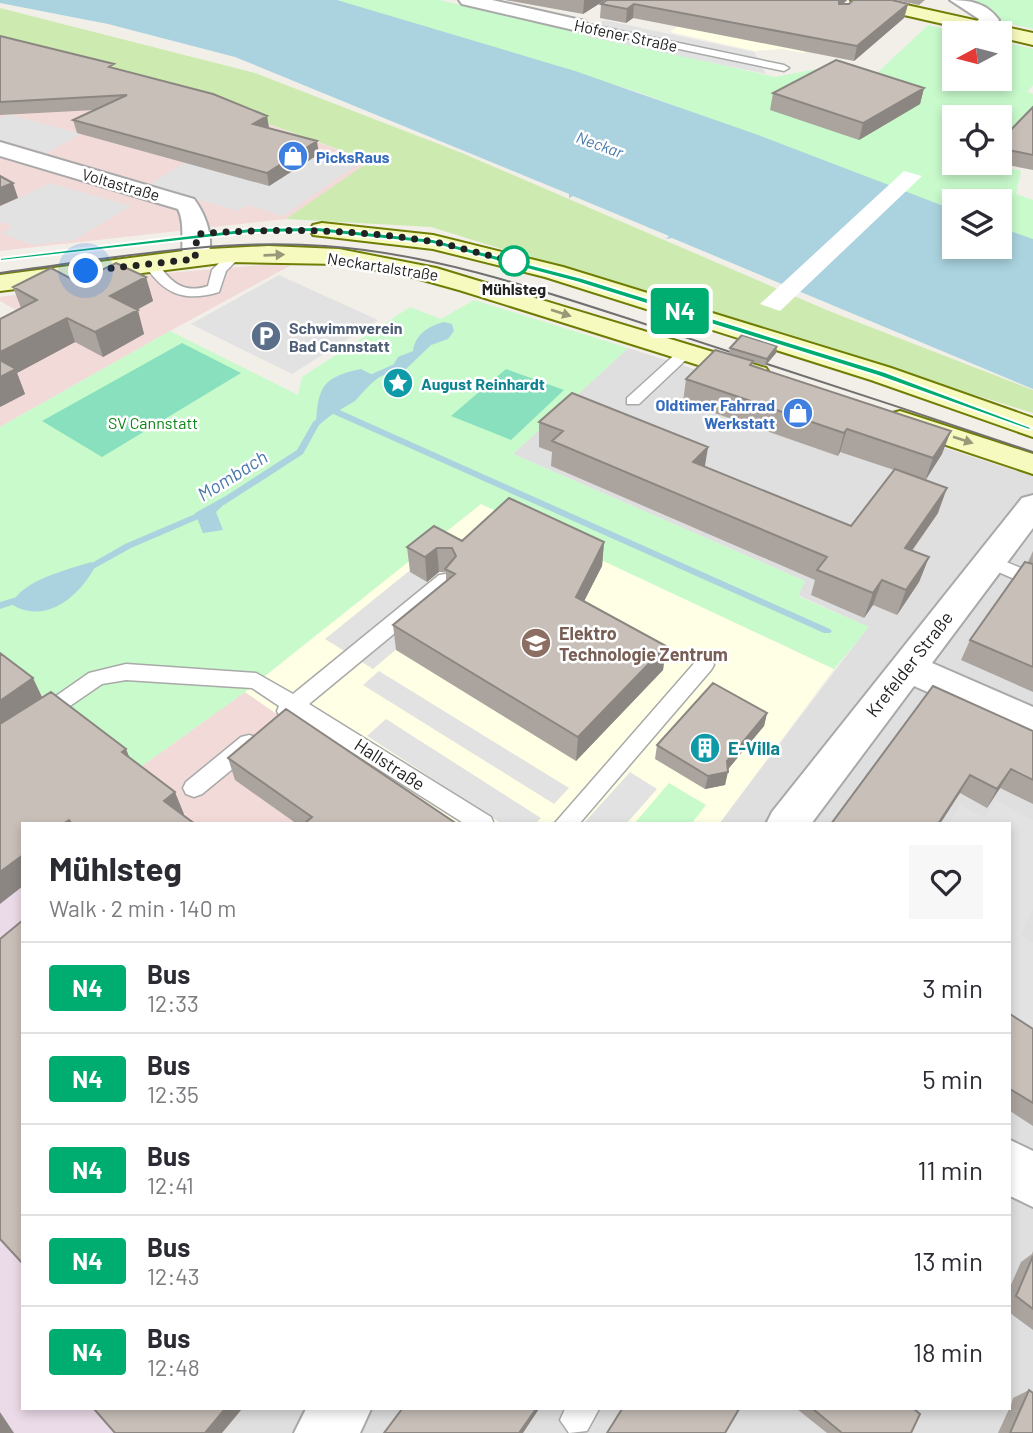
<!DOCTYPE html>
<meta charset="utf-8">
<style>
body{margin:0;font-family:Barlow,sans-serif;background:#f7f7f7;color:#2b2b33;height:100vh;display:flex;flex-direction:column;font-size:26px;white-space:nowrap}
*{box-sizing:border-box;margin:0}
p{font-size:23px;color:#7c7c81}
.icon{flex:none;width:38px;height:38px;fill:none;stroke:currentColor;stroke-width:2;stroke-linecap:round;stroke-linejoin:round}
.map{position:relative;flex:1;overflow:hidden}
.side{position:absolute;left:21px;top:822px;width:990px;height:588px;display:flex;flex-direction:column;background:#fff;border-radius:0px;box-shadow:0 4px 10px #0003}
.side>*{flex:none}
.badge{padding:0 14px;border-radius:5px;font-size:24px;line-height:46px}
.needle{width:46px;rotate:263deg}
.buttons{position:absolute;left:942px;top:21px;display:grid;gap:14px}
.buttons a{display:grid;place-items:center;width:70px;height:70px;border-radius:0px;background:#fff;box-shadow:0 4px 10px #0003;font-size:35px}
.you{position:absolute;width:35px;height:35px;margin:-18px;border:5px solid #fff;border-radius:50%;background:#1a73e8;box-shadow:0 0 0 10px #1a73e833}
.map>.badge{position:absolute;translate:-50% -50%;box-shadow:0 0 0 4px #fff}
.round{display:grid;place-items:center;flex:none;width:74px;height:74px;border-radius:0px;background:#f7f7f7}
.overview{display:flex;align-items:center;justify-content:space-between;height:119px;padding:0 28px}
h1{font-size:33px;font-weight:700;line-height:52px}
ul{padding:0;list-style:none}
li{display:flex;align-items:center;gap:21px;height:91px;padding:0 28px;border-top:2px solid #e1e1e2}
li div{flex:1}
li b{display:block;font-size:26px}
li em{font-style:normal}
li .badge{min-width:77px;font-weight:700;text-align:center}
.map>svg:first-child{display:block}
</style>
<div class="map">
<svg width="1033" height="1433" viewBox="0 0 1033 1433">
<rect width="100%" height="100%" fill="#f2efe9"/>
<path fill="#e0dfdf" d="M628,348L1033,476V1433H222L242,1409H1010V824H719L868,627L798,595L805,581L513,454Z"/>
<path fill="#f2dad9" d="M0,43L173,89L371,162L286,219L0,251Z
M297,262L170,331L0,427V347L43,325L0,301V297L167,273Z
M245,692L437,824H176L135,771Z"/>
<path fill="#ebdbe8" d="M0,771L162,797L184,814L174,822L23,824V1409H242L222,1433H0Z"/>
<path fill="#ffffe5" d="M708,4L828,31L803,53L782,49L755,51L670,32Z
M481,503L834,669L719,824H437L245,692Z"/>
<path fill="#cdebb0" d="M0,8L255,73L462,153L829,311L1033,390V413L431,227L286,219L370,161L173,89L0,43Z"/>
<path fill="#c8facc" d="M337,0H439L775,77L817,69L874,76L928,25L963,33H954V79H999V41L1033,49V85L1027,92L1033,94V116L999,148V117H954V163H989L1021,171L1016,194L1033,200V239L999,227V201H954V210L635,91Z
M971,0H1033V29L1004,22Z
M474,300L628,348L513,454L805,581L798,596L869,627L834,669L481,504L245,692L135,771L70,720L0,656V427L170,331L298,395L302,377L410,307L441,319Z
M669,783L706,805L691,824H634Z"/>
<path fill="#88e0be" d="M182,343L241,373L102,457L42,421Z
M506,369L564,390L511,440L451,416Z"/>
<path fill="#e2e2e2" d="M604,20L754,52L766,74L584,36Z
M8,114L81,134L47,153L0,140V118Z
M319,154L358,164L283,216L247,205L238,211L148,185L185,163Z
M50,183L131,206L74,240L34,245L2,234L13,226L0,222V207Z
M279,275L378,320L292,374L191,324Z
M455,561L483,576L373,669L325,639L409,571L429,583Z
M379,671L569,788L554,804L363,685Z
M386,719L541,818L535,824H502L367,736Z
M630,772L657,789L626,824H583Z
M996,800L1033,820V909L1021,935L1033,943V1034L1010,1020V824H948L960,805L985,818Z"/>
<path fill="#aad3df" d="M0,0H337L575,71L761,136L954,210V247H999V227L1033,239V389L672,238L666,239L669,236L573,196L569,198V194L235,57L108,24L0,3Z
M444,322L452,324L454,331L448,339L431,345L405,370L389,372L398,357L413,351C415,335 428,326 444,322Z
M361,369L375,376V379L355,401L316,424C318,386 323,377 361,369Z
M224,497H232L216,512L223,530L203,533L195,513Z
M91,562L96,565C80,596 46,626 11,604C25,579 64,571 91,562Z"/>
<path fill="#fff" d="M904,171L922,176L780,311L760,304Z"/>
<g fill="none" stroke-linecap="round" stroke-linejoin="round">
<path fill="#aad3df" fill-rule="evenodd" d="M399,362H402L406,364L378,378L367,387H361L360,385L372,374Z
M329,408H335L830,629L832,631L830,633H824L329,412Z
M324,413H330L331,415L319,425L303,454L224,505H218V501L297,450L313,422Z
M207,509L210,510V514L131,548L86,573L83,574L78,571L125,544Z
M24,595L27,596L29,598L27,600L0,609V602Z"/>
<g stroke="#a9a9a9" stroke-width="3">
<path id="lane" d="M578,22L784,65L789,68L784,71L574,27Z
M229,253L241,256L226,271L219,292C183,303 162,293 143,262L155,259C168,279 181,295 208,286L212,270Z
M686,347L691,349V355L639,404H627V398L681,349Z
M989,555L1033,573V587L982,565L980,561L982,557Z
M446,574L453,575L455,580L453,585L309,704L491,817L494,824H465L295,716L287,719L280,717L277,711L279,706L252,688L126,680L102,684L0,754V735L89,673L126,664L256,673L293,694L439,575Z
M704,658L711,660L714,665L711,670L579,824H554L697,660Z
M249,735L257,737L260,743L257,749L202,794L194,797L186,794L183,788L186,782L241,737Z
M565,1409H599L587,1431L569,1433L560,1420Z"/>
</g>
<g stroke="#a9a9a9" stroke-width="4">
<path id="street" d="M459,0H492L585,21L587,25L578,31L462,4Z
M950,0C970,0 987,3 999,20L988,31H974L972,27L979,19Z
M0,142L194,199C207,216 217,245 204,264H186C178,252 187,227 178,209L0,156Z
M1033,495V528L932,663L1033,707V738L914,686L811,824H766L772,812L1022,498Z
M1010,1140L1033,1151V1207L1010,1196Z
M306,1409H371L360,1433H294Z"/>
</g>
<g stroke="#707d05" stroke-width="4">
<path id="secondary" d="M851,0H884L1033,33V45L999,37V33H983L860,5Z
M322,223L433,235L563,267L891,368L1033,418V437L871,380L545,277L433,249L313,235L310,230L313,225Z
M268,246L339,249L436,268L766,368L770,374L766,380L756,383L746,380L459,290L405,275L339,264L229,262L0,291V275L191,250Z
M900,411L1033,454V474L889,426L885,420L889,414Z"/>
</g>
<use href="#lane" fill="#fff" fill-rule="evenodd"/>
<use href="#street" fill="#fff" fill-rule="evenodd"/>
<use href="#secondary" fill="#f7fabf" fill-rule="evenodd"/>
<path stroke="#707070" stroke-width="2" d="M0,273C107,259 216,238 325,246C439,254 549,293 657,328C782,368 908,410 1033,452"/>
</g>
<path fill="#aba49e" d="M505,0H605L583,14Z
M607,0H847L843,4H908L904,18L854,61L633,18L626,23L600,18L601,4Z
M896,0H925L919,5Z
M0,36L115,68L267,116L269,128L319,154L269,186L77,133L73,120L95,110L0,115Z
M924,88L920,104L859,140L770,110L773,93Z
M1033,107V170L997,163H999V142Z
M146,277L153,301L137,310L144,334L103,357L75,342L17,373L25,394L0,407L21,308L13,287Z
M777,346L776,353L765,366L753,362L752,366L942,454L925,480L938,513L912,551L929,557L919,582L897,615L873,605L864,618L811,595L815,580L551,466L552,452L539,447V422L708,447L704,466L851,526L894,470L840,452L838,456L683,402L686,379L729,354L730,348Z
M462,541L604,542L602,566L584,601L666,646L663,670L576,761L396,650L393,625L446,581V572H439L427,582L410,572L407,547Z
M1033,551V692L961,660L970,640L1028,562Z
M767,713L764,726L728,769L725,785L705,789L655,759L657,745Z
M1033,731V804L1000,788L987,808L960,793L831,824Z
M228,758L457,824H297L235,780Z
M1010,1014L1033,1029V1126L1010,1111Z
M1033,1251V1330L1010,1313V1287L1021,1262L1032,1254Z
M1029,1390L1033,1433H998L1009,1409H1010L1013,1398Z
M797,1409H914L911,1433H827Z"/>
<path fill="#8b8681" d="M584,0H605L583,14Z
M838,0H847L836,10Z
M634,4L633,18L626,23L627,9Z
M908,4L904,18L854,61L857,46Z
M924,88L920,104L859,140L863,123Z
M267,116L269,129L253,124Z
M317,141L319,154L269,186L267,173Z
M13,183L18,198L0,206V188Z
M146,277L153,301L117,320L110,296Z
M138,310L144,334L103,357L95,332Z
M67,318L75,342L17,373L25,394L0,407V352Z
M777,346L776,353L765,366L767,359Z
M847,429L840,452L838,456L844,433Z
M951,431L942,454L925,481L933,458Z
M708,447L704,472L693,462Z
M947,488L938,513L896,573L905,548Z
M604,542L602,566L574,621L576,597Z
M437,548L439,572L427,582L425,557Z
M929,557L919,582L897,615L906,590Z
M882,580L873,605L864,618L873,593Z
M666,646L663,670L576,761L578,737Z
M33,678L44,701L0,732V701Z
M767,713L764,726L725,773L728,772L725,785L705,789L708,776L727,761Z
M126,749L135,771L122,752Z
M1011,769L1000,788L987,808L997,789Z
M970,775L960,793L940,824H938Z
M175,792L184,814L173,822L164,801Z
M69,820L71,824H63Z
M23,855V886L0,904V872Z
M225,1409H242L222,1433H205Z
M536,1409H539L523,1433H519Z
M0,1412L14,1433H0Z"/>
<path fill="#c7bfb8" stroke="#8b8681" stroke-width="2" d="M607,0H839V4H849L853,0H892L908,4L857,46L634,4L627,9L601,4Z
M0,36L114,64L109,67L213,94L267,116L253,124L317,141L267,173L73,120L127,95L0,102Z
M836,60L924,88L863,123L773,93Z
M1033,107V155L999,148V142Z
M0,176L13,183L0,188Z
M116,263L146,277L110,296L138,310L95,332L67,318L0,352V319L37,300L13,287L51,268L77,282Z
M742,335L777,346L767,359L730,348Z
M715,350L753,361L750,365L951,431L933,458L847,429L844,433L686,379Z
M0,360L16,369L0,377Z
M572,393L708,447L693,462L851,526L895,469L947,488L905,548L929,557L906,590L882,580L873,593L817,570L827,557L552,441L563,431L539,422Z
M509,498L604,542L576,597L666,646L578,737L393,625L455,574L445,569L456,556L452,548H437L425,557L407,547L434,526L462,541Z
M1025,562L1033,564V667L970,640Z
M0,653L33,678L0,701Z
M713,683L767,713L727,761L728,772L708,776L657,745Z
M933,686L1033,731V780L1011,769L997,789L970,775L938,824H831Z
M51,692L126,749L122,752L175,792L164,801L195,824H72L69,820L63,824H23V855L0,872V724Z
M286,709L457,824H304L312,817L228,758Z
M23,920V1264L0,1239V939Z
M1010,1014L1033,1029V1103L1010,1089Z
M1033,1256V1309L1016,1296Z
M1029,1390L1033,1393V1433H1010Z
M94,1409H225L205,1433H115Z
M402,1409H536L519,1433H384Z
M622,1409H739L725,1433H607Z
M813,1409H914L920,1414L911,1433H842Z"/>
<defs><path id="oneway-solid" d="M-6-.8H1V-3.2L6.5 0L1 3.2V.8H-6Z" transform="scale(1.75)"/></defs>
<g fill="#979978">
<use href="#oneway-solid" transform="translate(274 255) rotate(-2)"/>
<use href="#oneway-solid" transform="translate(561 313) rotate(18)"/>
<use href="#oneway-solid" transform="translate(963 440) rotate(18)"/>
</g>
<path fill="#00ad70" stroke="#fff" stroke-width="2" d="M317,227L433,239L582,278L885,372L1033,428L1029,430L878,376L576,282L433,244L317,232L251,233L0,261V258L251,228Z"/>
<g fill="none" stroke-linecap="round" stroke-linejoin="round">
<path stroke="#222" stroke-width="7" stroke-dasharray="0 12.6" d="M86,271L195,259L197,234C275,228 352,229 429,241C458,246 486,256 514,261"/>
</g>
<defs>
<g id="shop-disc" transform="scale(1.575)"><circle r="9.5" fill="#3f7fe0" stroke="#fff"/><path d="M-5-2.5h2.3a2.7 3.5 0 0 1 5.4 0H5L5.5 6h-11ZM-1.5-2.5h3a1.5 2.3 0 0 0-3 0Z" fill="#fff"/></g>
<g id="parking-disc" transform="scale(1.575)"><circle r="9.5" fill="#5c6f8a" stroke="#fff"/><path d="M-3.5-5.5H1a3.5 3.5 0 0 1 0 7H-1V5.5H-3.5ZM-1-3.4V-.6H.8a1.4 1.4 0 0 0 0-2.8Z" fill="#fff"/></g>
<g id="sight-disc" transform="scale(1.575)"><circle r="9.5" fill="#0f9aa8" stroke="#fff"/><path d="M0-6L1.8-2.2L6-1.7L2.9 1.2L3.7 5.4L0 3.3L-3.7 5.4L-2.9 1.2L-6-1.7L-1.8-2.2Z" fill="#fff"/></g>
<g id="school-disc" transform="scale(1.575)"><circle r="9.5" fill="#8d6e63" stroke="#fff"/><path d="M0-5L7-2L0 1L-7-2ZM-4 1L0 2.5L4 1V4Q0 6-4 4Z" fill="#fff"/></g>
<g id="building-disc" transform="scale(1.575)"><circle r="9.5" fill="#0f9aa8" stroke="#fff"/><path d="M-4-6H4V6H1V3H-1V6H-4ZM-2.5-4.3h1.7v1.8h-1.7ZM.8-4.3h1.7v1.8H.8ZM-2.5-1h1.7V.8h-1.7ZM.8-1h1.7V.8H.8Z" fill="#fff"/></g>
</defs>
<g fill-rule="evenodd">
<use href="#shop-disc" x="293" y="156"/>
<use href="#parking-disc" x="266" y="336"/>
<use href="#sight-disc" x="398" y="383"/>
<use href="#shop-disc" x="798" y="413"/>
<use href="#school-disc" x="536" y="643"/>
<use href="#building-disc" x="705" y="748"/>
</g>
<circle fill="#fff" stroke="#00ad70" stroke-width="3.5" cx="514" cy="261" r="14"/>
<g text-anchor="middle" dominant-baseline="central" stroke-width="5" stroke-linejoin="round" paint-order="stroke">
<g font-size="16" fill="#222" stroke="#fff">
<text transform="translate(626 35) rotate(12)">Hofener Straße</text>
<text transform="translate(121 184) rotate(16)">Voltastraße</text>
<text transform="translate(383 266) rotate(9)">Neckartalstraße</text>
</g>
<g font-size="16" font-style="italic" fill="#4a7aab" stroke="#fff">
<text transform="translate(600 144) rotate(20)">Neckar</text>
</g>
<g font-size="16" font-weight="bold" fill="#366cbe" stroke="#fff" text-anchor="start">
<text x="316" y="156">PicksRaus</text>
<text x="775" y="404" text-anchor="end">Oldtimer Fahrrad<tspan x="775" dy="18">Werkstatt</tspan></text>
</g>
<g font-size="16" font-weight="bold" fill="#222" stroke="#fff">
<text x="514" y="288">Mühlsteg</text>
</g>
<g font-size="16" font-weight="bold" fill="#4e5e75" stroke="#fff" text-anchor="start">
<text x="289" y="327">Schwimmverein<tspan x="289" dy="18">Bad Cannstatt</tspan></text>
</g>
<g font-size="16" font-weight="bold" fill="#0d838f" stroke="#fff" text-anchor="start">
<text x="421" y="383">August Reinhardt</text>
</g>
<g font-size="16" fill="#0c8416" stroke="#fff">
<text x="153" y="422">SV Cannstatt</text>
</g>
<g font-size="18" font-weight="bold" fill="#785e54" stroke="#fff" text-anchor="start">
<text x="559" y="633">Elektro<tspan x="559" dy="21">Technologie Zentrum</tspan></text>
</g>
<g font-size="18" fill="#222" stroke="#fff">
<text transform="translate(909 664) rotate(-52)">Krefelder Straße</text>
<text transform="translate(390 764) rotate(33)">Hallstraße</text>
</g>
<g font-size="18" font-weight="bold" fill="#0d838f" stroke="#fff" text-anchor="start">
<text x="728" y="748">E-Villa</text>
</g>
<g font-size="19" font-style="italic" fill="#4a7aab" stroke="#fff">
<text transform="translate(232 475) rotate(-32)">Mombach</text>
</g>
</g>
</svg>
<div class="buttons">
<a><svg class="needle" viewBox="-14 -14 28 28"><path d="M0-13l5 13h-10z" fill="#e53935"/><path d="M0 13l5-13h-10z" fill="#7c7c81"/></svg></a>
<a><svg class="icon" aria-label="locate" viewBox="0 0 24 24"><circle cx="12" cy="12" r="6"/><path d="M12 2v4M12 18v4M2 12h4M18 12h4"/></svg></a>
<a><svg class="icon" aria-label="layers" viewBox="0 0 24 24"><path d="M12 4l9 5-9 5-9-5zM3 14l9 5 9-5"/></svg></a>
</div>
<div class="you" style="left:86px;top:271px"></div>
<b class="badge" style="left:680px;top:311px;background:#00ad70;color:#fff">N4</b>
<section class="side">
<div class="overview"><div><h1>Mühlsteg</h1><p>Walk · 2 min · 140 m</p></div><a class="round"><svg class="icon" aria-label="heart" viewBox="0 0 24 24"><path d="M12 20l-8-8c-3-5 5-10 8-4 3-6 11-1 8 4z"/></svg></a></div>
<ul>
<li><span class="badge" style="background:#00ad70;color:#fff">N4</span><div><b>Bus</b><p>12:33</p></div><em>3 min</em></li>
<li><span class="badge" style="background:#00ad70;color:#fff">N4</span><div><b>Bus</b><p>12:35</p></div><em>5 min</em></li>
<li><span class="badge" style="background:#00ad70;color:#fff">N4</span><div><b>Bus</b><p>12:41</p></div><em>11 min</em></li>
<li><span class="badge" style="background:#00ad70;color:#fff">N4</span><div><b>Bus</b><p>12:43</p></div><em>13 min</em></li>
<li><span class="badge" style="background:#00ad70;color:#fff">N4</span><div><b>Bus</b><p>12:48</p></div><em>18 min</em></li>
</ul>
</section>
</div>
